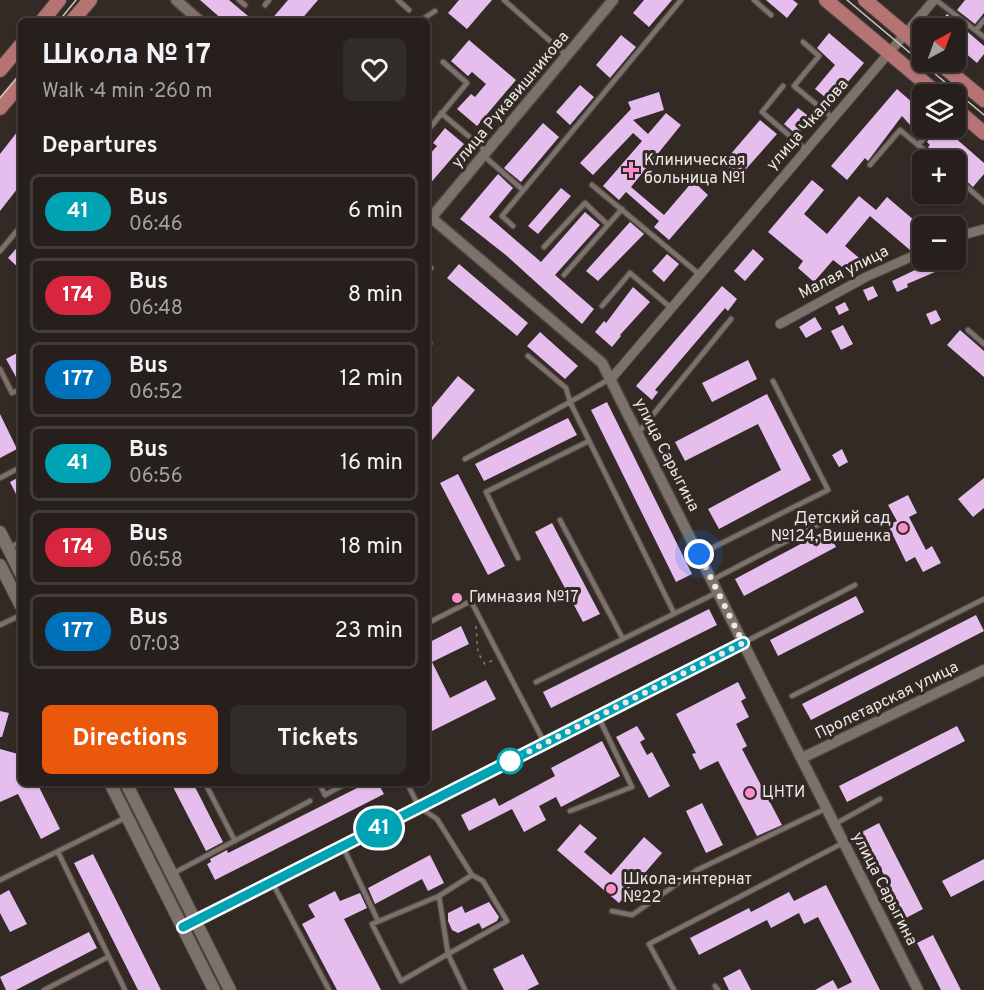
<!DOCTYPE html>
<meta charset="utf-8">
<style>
body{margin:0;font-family:Overpass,sans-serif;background:#322c29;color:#f1f3f6;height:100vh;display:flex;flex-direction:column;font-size:22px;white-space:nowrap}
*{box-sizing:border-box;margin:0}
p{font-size:20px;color:#a4a2a3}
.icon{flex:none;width:33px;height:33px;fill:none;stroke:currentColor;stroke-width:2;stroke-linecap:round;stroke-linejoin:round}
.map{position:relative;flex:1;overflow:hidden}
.details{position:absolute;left:18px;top:18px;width:412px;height:768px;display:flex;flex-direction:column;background:#261f1c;border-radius:9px;box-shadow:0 2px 4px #0004,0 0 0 2px #423d3b}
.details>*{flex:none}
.badge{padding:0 12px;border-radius:20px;font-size:21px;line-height:39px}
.needle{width:39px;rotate:41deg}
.controls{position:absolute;left:912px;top:18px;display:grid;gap:12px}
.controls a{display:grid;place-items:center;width:54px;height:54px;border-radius:9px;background:#261f1c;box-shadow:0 2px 4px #0004,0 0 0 2px #423d3b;font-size:30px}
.you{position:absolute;width:30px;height:30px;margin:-15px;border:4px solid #fff;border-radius:50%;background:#1a73e8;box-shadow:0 0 0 9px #1a73e833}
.map>.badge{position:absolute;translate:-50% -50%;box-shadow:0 0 0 3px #fff}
h2{padding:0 24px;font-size:22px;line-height:54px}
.round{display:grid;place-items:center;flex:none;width:63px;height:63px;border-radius:9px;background:#322c29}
.overview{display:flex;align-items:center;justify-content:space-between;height:102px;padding:0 24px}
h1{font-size:28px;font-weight:700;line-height:45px}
.primary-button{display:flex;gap:12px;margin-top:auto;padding:12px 24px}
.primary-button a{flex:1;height:69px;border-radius:9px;background:#ea580c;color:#fff;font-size:24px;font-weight:700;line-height:69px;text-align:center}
.primary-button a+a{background:#322c29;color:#f1f3f6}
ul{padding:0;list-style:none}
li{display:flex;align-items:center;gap:18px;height:75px;margin:0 12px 9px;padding:0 12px;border:3px solid #423d3b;border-radius:9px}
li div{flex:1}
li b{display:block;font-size:22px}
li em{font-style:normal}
li .badge{min-width:66px;font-weight:700;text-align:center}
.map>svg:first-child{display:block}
</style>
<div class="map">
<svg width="984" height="990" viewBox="0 0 984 990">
<rect width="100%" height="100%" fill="#332925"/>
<path fill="#e5beee" d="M200,0H229L254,21H224Z
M288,0H318L300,21H270Z
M459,0H492L467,29L448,13Z
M644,0H672L649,27L633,13Z
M766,0H793L798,4L787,18Z
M965,0H984V13L975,24L957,10Z
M947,14L984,46V54L977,63L956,45V28H935Z
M829,33L864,63L831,102L815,89L835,65L817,48Z
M621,35L636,47L610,78L596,65Z
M469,40L516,80L477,126L457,109L471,94L475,97L486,84L472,72L468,76L451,61Z
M580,85L594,97L570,125L556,112Z
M897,89L922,111V128H927L920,136L902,116L868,161L865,158L847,180L831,166Z
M659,92L664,110L633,120L648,134L666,113L681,125L631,187L664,215L693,181L708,195L669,240L654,227L659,221L626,192L619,200L603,186L642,141L633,133L593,175L580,163L631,109L628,102Z
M798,108L811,118L797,135L784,124Z
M760,120L777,134L739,177L723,163Z
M543,123L559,137L521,182L504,168Z
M21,127V184L0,211V154Z
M445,128L464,144L428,186V156L437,146L433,143Z
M937,128H944L984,163V174L973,187L958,173L956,160H942L928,147L930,145L927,142Z
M498,174L513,188L489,217L541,262L585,212L600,225L555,275L594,309L582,324L507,256L460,219Z
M812,180L824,190L804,214L827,234L859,196L876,210L887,197L922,227V244L910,250L870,216L845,246L865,263L854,276L833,260L814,282L798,268L803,261L768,232Z
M561,188L571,196L538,234L528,226Z
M630,222L644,234L598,281L586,271Z
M21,243V270L8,258Z
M753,249L764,259L745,281L734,271Z
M667,254L679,264L664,282L652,271Z
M936,260H963L907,284L908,287L897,292L892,281Z
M459,264L528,323L517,336L447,278Z
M722,286L737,299L728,311L725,308L655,390L658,392L652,400L636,386Z
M873,286L878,296L868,301L863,290Z
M633,287L650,302L620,335L621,336L612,347L595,332L604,321L606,323Z
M845,302L849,310L839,315L835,307Z
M936,310L941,320L931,325L926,314Z
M815,317L822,329L806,338L799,327Z
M843,325L853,344L841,350L831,331Z
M960,330L984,351V377L947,345Z
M540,332L578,366L565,379L527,346Z
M21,351V375L16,377L6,359Z
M748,360L757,379L712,402L702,383Z
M458,376L475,390L428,445V412Z
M767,394L811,480L719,529L708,509L781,470L758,424L685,461L675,442Z
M607,402L692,574L676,582L591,410Z
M0,414L17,449L0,458Z
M568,418L577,435L484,481L475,464Z
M842,449L848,462L839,467L832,455Z
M458,474L505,566L488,575L440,483Z
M21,476V504L10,482Z
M984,478V508L973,517L958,499Z
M908,495L917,513L909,517L926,550L932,546L941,563L923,572L915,557L906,562L888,525L897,521L888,505Z
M552,523L600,614L583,622L535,532Z
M827,530L836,547L744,596L735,579Z
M856,596L864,612L778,656L770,640Z
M709,609L717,625L551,708L543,692Z
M976,615L984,631L811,720L802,704Z
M461,626L469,644L432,662L450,698L486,680L496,699L428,733V710L431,709L428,702V643Z
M738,682L746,698L741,701L749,717L736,724L747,746L742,749L782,825L757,836L718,761L700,770L692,754L696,753L676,714Z
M0,711L9,713L2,737H0Z
M637,726L645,739L640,742L647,755L652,752L670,786L649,798L616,737Z
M957,726L965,741L847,802L839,786Z
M602,741L620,776L561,807L556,797L539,806L546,820L524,832L512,809L469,831L461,815L495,798L499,806L555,776L551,768Z
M0,749L18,754L21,783H37L60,829L41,839L18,794L0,802Z
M171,783H193L223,842L206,851Z
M367,783H378L384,794L215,880L207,864L211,862L210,859L227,850L228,853Z
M702,803L723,845L706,853L686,811Z
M879,823L923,909L906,918L862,832Z
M580,824L597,838L584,852L611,875L644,837L662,853L619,903L557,850Z
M93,854L161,990H138L74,863Z
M430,855L444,883L428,891L422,879L375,904L368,888Z
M984,859V880L951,897L942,881Z
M826,885L880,990H815L833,980L838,989L852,982L818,917L804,924L799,913L771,928L767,920L699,955L690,938L749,908L751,912L789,892L794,901Z
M9,890L27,924L10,932L0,913V895Z
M335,891L340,901L360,893L367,908L344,919L381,990H337L302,924L315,917L308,905Z
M489,902L499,917L497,921L482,929L479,923L458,933L452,930L448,921V913L462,906L465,913Z
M89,932L97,948L16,990H6L0,977Z
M933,935L961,990H941L917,943Z
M523,954L539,984L527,990H504L493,969Z
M740,969L751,990H729L723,978Z"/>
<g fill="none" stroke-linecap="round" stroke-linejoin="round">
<g stroke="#4e4541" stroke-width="7">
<path id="service" d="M239,0L245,5
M398,0L409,10
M504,0L567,56
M754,0L771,15
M936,0L984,37
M265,5L269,0
M420,21L435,11
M976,30L984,20
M803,42L819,56L794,86L833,118
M783,86L762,112L805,149
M441,113L485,150
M428,130L467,83L443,62
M918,145L936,160
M484,156L523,190
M870,165L900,130L918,145L933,128
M956,177L984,202
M592,185L699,274
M513,226L502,216L681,0
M544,247L585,203L608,225
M0,251L21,226
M428,265L431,268
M564,275L622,209
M602,306L630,273L670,307
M968,330L984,344
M428,341L430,343
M0,369L12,393L21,389
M608,380L570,402L674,613
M638,433L731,319
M465,459L570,402L566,388L528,356
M0,478L21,467
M560,520L623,639
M10,547L21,542
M700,554L828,490L773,381
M518,558L486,492L589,441
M712,580L827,520
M428,623L471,601L545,744
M0,625L21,615
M743,643L855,585
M536,682L716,593
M792,696L984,599
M205,783L235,841
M319,783L325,795L347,783
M407,783L419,807L437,819L472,875L439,896
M570,811L632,787L598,716
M835,824L880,799
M343,847L378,921
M58,852L125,990
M172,874L310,801
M0,880L127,817
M272,882L329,990
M439,896L448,954L401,981L372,924Z
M612,911L632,915L697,870L827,808
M715,986L718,990
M44,990L108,957
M465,990L448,954L507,921L483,881L472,875
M674,990L649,944L843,843"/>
</g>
<g stroke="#4e4541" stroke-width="11">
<path id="minor" d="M956,237L984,229
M780,324L866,277L922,252
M611,379L934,0"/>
</g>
<g stroke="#4e4541" stroke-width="13">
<path id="tertiary" d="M176,0L200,21
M428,215L602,363L918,990
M431,218L613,0
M802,758L984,670
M183,928L743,643"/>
</g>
<g stroke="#4e4541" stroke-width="14">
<path id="secondary" d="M0,532L21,574
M0,565L21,606
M110,783L214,990
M126,783L230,990"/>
</g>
<g stroke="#4e4541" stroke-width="16">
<path id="primary" d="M826,0L938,94
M865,0L922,48
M42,21L59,0
M72,21L90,0
M938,62L984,100
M0,70L21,45
M0,108L21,83
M956,109L984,133"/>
</g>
<path stroke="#857d79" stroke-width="1.5" stroke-dasharray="3 4.5" stroke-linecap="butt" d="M476,626L478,653L485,664L493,660"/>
<use href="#service" stroke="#7d716c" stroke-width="4.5"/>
<use href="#minor" stroke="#7d716c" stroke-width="9"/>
<use href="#tertiary" stroke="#7d716c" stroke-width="10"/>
<use href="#secondary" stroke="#7d716c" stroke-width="12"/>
<use href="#primary" stroke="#b57374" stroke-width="14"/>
<path stroke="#ccc5c1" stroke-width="1.5" d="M847,0L984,115
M59,21L76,0
M0,98L21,73"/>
</g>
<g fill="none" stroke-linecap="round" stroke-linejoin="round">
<g stroke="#fff" stroke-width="14">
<path id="line" d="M183,927L743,643"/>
</g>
<use href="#line" stroke="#00a3b4" stroke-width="9"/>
<path stroke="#eee7e4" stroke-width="6" stroke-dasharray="0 10.8" d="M510,761L743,643L699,554"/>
</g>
<g fill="#fa8fc7" stroke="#332925" stroke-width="2">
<path d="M628 161h6v6h6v6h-6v6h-6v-6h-6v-6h6z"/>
<circle cx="903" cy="528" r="6"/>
<circle cx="457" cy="598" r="6"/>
<circle cx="750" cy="793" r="6"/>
<circle cx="611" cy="889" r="6"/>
</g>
<circle fill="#fff" stroke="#00a3b4" stroke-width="3" cx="510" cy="761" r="12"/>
<g text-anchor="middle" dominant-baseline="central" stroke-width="6" stroke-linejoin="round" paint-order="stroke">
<g font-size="16" fill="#eee7e4" stroke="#332925">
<text transform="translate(511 100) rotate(-50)">улица Рукавишникова</text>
<text transform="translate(808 125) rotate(-49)">улица Чкалова</text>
<text transform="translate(844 273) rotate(-27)">Малая улица</text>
<text transform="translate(666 455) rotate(63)">улица Сарыгина</text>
<text transform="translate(887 701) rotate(-26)">Пролетарская улица</text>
<text transform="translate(884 889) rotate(63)">улица Сарыгина</text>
</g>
<g font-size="16" fill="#eee7e4" stroke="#332925" text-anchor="start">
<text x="644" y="161">Клиническая<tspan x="644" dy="18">больница №1</tspan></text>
<text x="891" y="519" text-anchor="end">Детский сад<tspan x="891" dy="18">№124, Вишенка</tspan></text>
<text x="469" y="598">Гимназия №17</text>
<text x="762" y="793">ЦНТИ</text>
<text x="623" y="880">Школа-интернат<tspan x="623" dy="18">№22</tspan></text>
</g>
</g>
</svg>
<div class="controls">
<a><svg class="needle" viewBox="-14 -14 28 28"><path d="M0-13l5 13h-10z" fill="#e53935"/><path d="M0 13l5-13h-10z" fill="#a4a2a3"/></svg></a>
<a><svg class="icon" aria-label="layers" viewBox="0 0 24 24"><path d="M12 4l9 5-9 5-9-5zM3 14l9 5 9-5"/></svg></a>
<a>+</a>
<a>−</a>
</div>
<div class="you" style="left:699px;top:554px"></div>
<b class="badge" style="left:379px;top:828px;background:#00a3b4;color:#fff">41</b>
<section class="details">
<div class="overview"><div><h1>Школа № 17</h1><p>Walk · 4 min · 260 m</p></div><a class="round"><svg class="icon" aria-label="heart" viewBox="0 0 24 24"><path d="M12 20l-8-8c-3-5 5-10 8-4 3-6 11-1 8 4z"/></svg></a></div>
<h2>Departures</h2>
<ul>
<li><span class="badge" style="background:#00a3b4;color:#fff">41</span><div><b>Bus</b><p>06:46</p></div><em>6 min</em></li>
<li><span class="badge" style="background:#d7263d;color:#fff">174</span><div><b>Bus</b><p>06:48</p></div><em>8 min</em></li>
<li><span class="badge" style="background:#0072bc;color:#fff">177</span><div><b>Bus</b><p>06:52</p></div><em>12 min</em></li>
<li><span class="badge" style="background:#00a3b4;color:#fff">41</span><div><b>Bus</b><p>06:56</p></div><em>16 min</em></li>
<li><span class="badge" style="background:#d7263d;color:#fff">174</span><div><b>Bus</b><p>06:58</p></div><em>18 min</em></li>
<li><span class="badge" style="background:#0072bc;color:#fff">177</span><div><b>Bus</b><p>07:03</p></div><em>23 min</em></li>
</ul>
<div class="primary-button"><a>Directions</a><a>Tickets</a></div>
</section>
</div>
